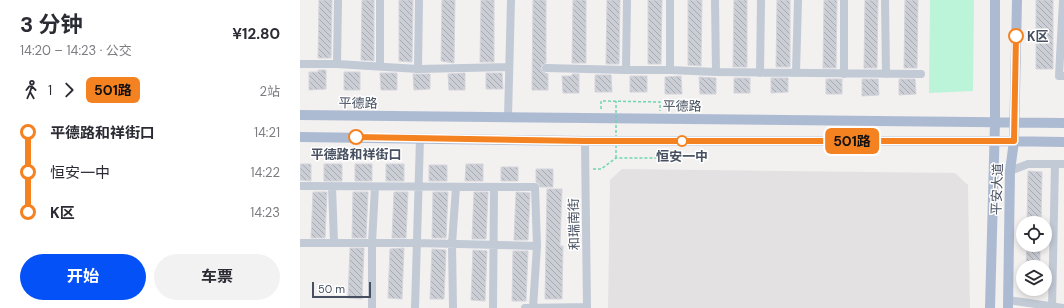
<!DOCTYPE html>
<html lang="zh">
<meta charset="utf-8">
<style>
body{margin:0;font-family:"DM Sans","Noto Sans SC",sans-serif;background:#f2f2f3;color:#2b2b33;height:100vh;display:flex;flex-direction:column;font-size:15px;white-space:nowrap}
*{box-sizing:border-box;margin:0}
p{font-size:13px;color:#7c7c81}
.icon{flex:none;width:22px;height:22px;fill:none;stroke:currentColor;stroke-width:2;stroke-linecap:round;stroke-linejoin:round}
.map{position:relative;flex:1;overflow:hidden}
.side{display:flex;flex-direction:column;background:#fff;width:300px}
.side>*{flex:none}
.badge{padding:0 8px;border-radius:6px;font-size:14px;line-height:26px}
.controls{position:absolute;left:716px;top:216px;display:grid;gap:8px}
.controls a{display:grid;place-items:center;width:36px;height:36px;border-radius:50%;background:#fff;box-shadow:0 2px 6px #0003;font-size:20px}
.scale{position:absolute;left:12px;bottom:10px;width:59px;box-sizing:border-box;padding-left:4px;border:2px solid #465060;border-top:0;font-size:11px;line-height:14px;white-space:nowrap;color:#465060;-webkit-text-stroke:3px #fff;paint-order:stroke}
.map>.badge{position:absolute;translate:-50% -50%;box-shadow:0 0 0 2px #fff}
.legs{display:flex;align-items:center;gap:6px;height:44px;padding:0 20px;font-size:13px}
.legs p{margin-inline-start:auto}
.summary{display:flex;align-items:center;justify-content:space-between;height:68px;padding:0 20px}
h1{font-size:22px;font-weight:700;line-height:30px}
.cta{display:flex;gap:8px;margin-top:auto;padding:8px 20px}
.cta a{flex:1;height:46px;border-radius:24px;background:#0551f8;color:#fff;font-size:16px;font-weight:700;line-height:46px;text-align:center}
.cta a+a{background:#f2f2f3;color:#2b2b33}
ul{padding:0 20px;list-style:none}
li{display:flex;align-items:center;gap:14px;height:40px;font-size:15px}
li i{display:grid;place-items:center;width:6px;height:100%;margin:0 5px;background:currentColor}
li i::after{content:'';width:10px;height:10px;margin:-5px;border:3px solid;border-radius:50%;background:#fff}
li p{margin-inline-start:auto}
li:first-child i{background:linear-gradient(#0000 50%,currentColor 0)}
li:last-child i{background:linear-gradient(currentColor 50%,#0000 0)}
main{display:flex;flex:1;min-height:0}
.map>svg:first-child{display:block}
</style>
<main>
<section class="side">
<div class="summary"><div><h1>3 分钟</h1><p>14:20 – 14:23 · 公交</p></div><b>¥12.80</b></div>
<div class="legs"><svg class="icon" aria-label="walk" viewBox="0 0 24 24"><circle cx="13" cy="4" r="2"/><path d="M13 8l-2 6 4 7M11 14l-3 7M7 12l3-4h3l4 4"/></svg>1<svg class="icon" aria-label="forward" viewBox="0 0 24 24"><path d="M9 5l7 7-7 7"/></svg><b class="badge" style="background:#f58220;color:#111">501路</b><p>2站</p></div>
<ul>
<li><i style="color:#f58220"></i><b>平德路和祥街口</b><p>14:21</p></li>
<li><i style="color:#f58220"></i><span>恒安一中</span><p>14:22</p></li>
<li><i style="color:#f58220"></i><b>K区</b><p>14:23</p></li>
</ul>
<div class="cta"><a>开始</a><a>车票</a></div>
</section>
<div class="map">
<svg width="764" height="308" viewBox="0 0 764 308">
<defs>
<pattern id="building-back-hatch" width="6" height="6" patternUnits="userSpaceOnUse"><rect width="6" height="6" fill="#ccced6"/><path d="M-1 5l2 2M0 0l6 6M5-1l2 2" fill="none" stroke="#a7aab1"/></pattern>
</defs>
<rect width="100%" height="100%" fill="#f3f0f0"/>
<path fill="#e4e1e2" d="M322,169L655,173L668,185L670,308H308L310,180Z"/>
<path fill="#bbf4d8" d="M630,0H674L673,91L629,93Z"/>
<path fill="url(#building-back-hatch)" stroke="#d4d5dc" d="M19,0H32L31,58H18Z
M62,0H74V61L61,60Z
M99,0H113L112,62L99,61Z
M142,0H155L154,63L141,61Z
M181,0H194V62H180Z
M233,0H246V63L242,65L241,68L243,72L248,74V90H232Z
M273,0H286V63H272Z
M307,0H320L319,64H306Z
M348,0H362L361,64H348Z
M388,0H402L401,66L388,65Z
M434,0H447V67H433Z
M477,0H490V67H476Z
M524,0H537L536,68H523Z
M565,0H578L577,68H564Z
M605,0H618L617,68H604Z
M736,0H753V69H736Z
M18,70H26V89L9,90V72H18Z
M44,72H60V90H44Z
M80,73H97V90H81Z
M165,73V90H149L148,74Z
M186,73H202L203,89H186Z
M113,74H130V89L114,90Z
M272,74H279V93H263L262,76H272Z
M295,75H311L312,92H295Z
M330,76H347V92H330Z
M381,76L382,94H365V77Z
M399,77L416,78V94H400Z
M434,78H450V93H434Z
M471,78H488V92L471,93Z
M526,79H542V94H526Z
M562,79H578L579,95L562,96Z
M599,79H615L616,94L599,95Z
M0,164H11V181L0,180Z
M24,164H42V181H24Z
M55,164H72V181H55Z
M86,164H104V181H86Z
M166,164H183V181H165Z
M129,165H147V181H129Z
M201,167H218V181H201Z
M236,169H253V187H240L239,184L236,182Z
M728,171L742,172L741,223H727Z
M247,189H262L260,246H263L262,299H245Z
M13,192H27L25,238H11Z
M53,192H68L66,238H52Z
M94,192H108L106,238H92Z
M133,192H148L146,238H132Z
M174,192H188L186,239H172Z
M216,192L230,193L228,240H214Z
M727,245H740V267H726Z
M50,248H64L62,299L48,298Z
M104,248L102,299L88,298L90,249Z
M132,249L146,250L144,299H130Z
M173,250L187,251L185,301L171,300Z
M213,251H228L226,301H212Z"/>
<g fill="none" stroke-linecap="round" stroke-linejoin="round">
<path stroke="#6ed6b0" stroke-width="1.5" stroke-dasharray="3 2" stroke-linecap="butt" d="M301,109V101L360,102V111
M293,169H301L316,158H356L357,150"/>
<path stroke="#c2cad6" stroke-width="8" d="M80,0V66
M415,0L416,72
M585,0L586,74
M763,0L759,76H764
M0,64H37L118,69L209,67
M37,64L38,0
M246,68L326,70H370L416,72L621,74
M118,69L119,0
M326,70L327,0
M370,70V0
M460,73L461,0
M496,73L498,0
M544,74V0
M208,117L211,0
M285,141L287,308
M710,171L728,164H764
M0,186L235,187L237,246L233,308
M32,186L34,243
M0,243H117L237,246
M708,300L763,308
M72,308V243L75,187
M115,308L120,138
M153,308L152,244L156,187
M193,308L194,187
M225,308L287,307
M752,308L755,164"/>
<path stroke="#adbbd2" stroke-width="10" d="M0,115L764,123
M0,137L285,141H694L764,142
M690,308L695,122V0
M708,308L710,171L714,141L717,0"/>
<path stroke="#6ed6b0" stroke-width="1.5" stroke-dasharray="3 2" stroke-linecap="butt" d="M316,158V101"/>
</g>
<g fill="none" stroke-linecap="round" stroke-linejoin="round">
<g stroke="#fff" stroke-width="9">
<path id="line-1" d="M56,137L285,141H714L716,36"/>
</g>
<use href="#line-1" stroke="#f58220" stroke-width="6"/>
</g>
<g fill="#fff" stroke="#f58220" stroke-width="2">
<circle cx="716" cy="36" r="7"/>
<circle cx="56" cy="137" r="7"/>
<circle cx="382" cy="141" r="5"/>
</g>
<g text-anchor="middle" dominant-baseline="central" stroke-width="3" stroke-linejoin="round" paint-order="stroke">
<g font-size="13" font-weight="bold" fill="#465060" stroke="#fff">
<text x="727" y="36" text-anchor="start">K区</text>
<text x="56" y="154">平德路和祥街口</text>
<text x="382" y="156">恒安一中</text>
</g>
<g font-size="13" fill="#465060" stroke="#fff">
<text transform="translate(58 103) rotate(1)">平德路</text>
<text transform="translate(382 106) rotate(1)">平德路</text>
<text transform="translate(697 189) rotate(-88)">平安大道</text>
<text transform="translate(274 224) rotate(-91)">和瑞南街</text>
</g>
</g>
</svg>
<div class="controls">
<a><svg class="icon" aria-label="locate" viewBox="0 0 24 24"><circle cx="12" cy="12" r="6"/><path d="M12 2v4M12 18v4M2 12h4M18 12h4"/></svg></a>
<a><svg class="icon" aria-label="layers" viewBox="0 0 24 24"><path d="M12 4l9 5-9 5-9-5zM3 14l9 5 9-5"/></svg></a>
</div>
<div class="scale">50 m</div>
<b class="badge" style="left:552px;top:141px;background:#f58220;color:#111">501路</b>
</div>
</main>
